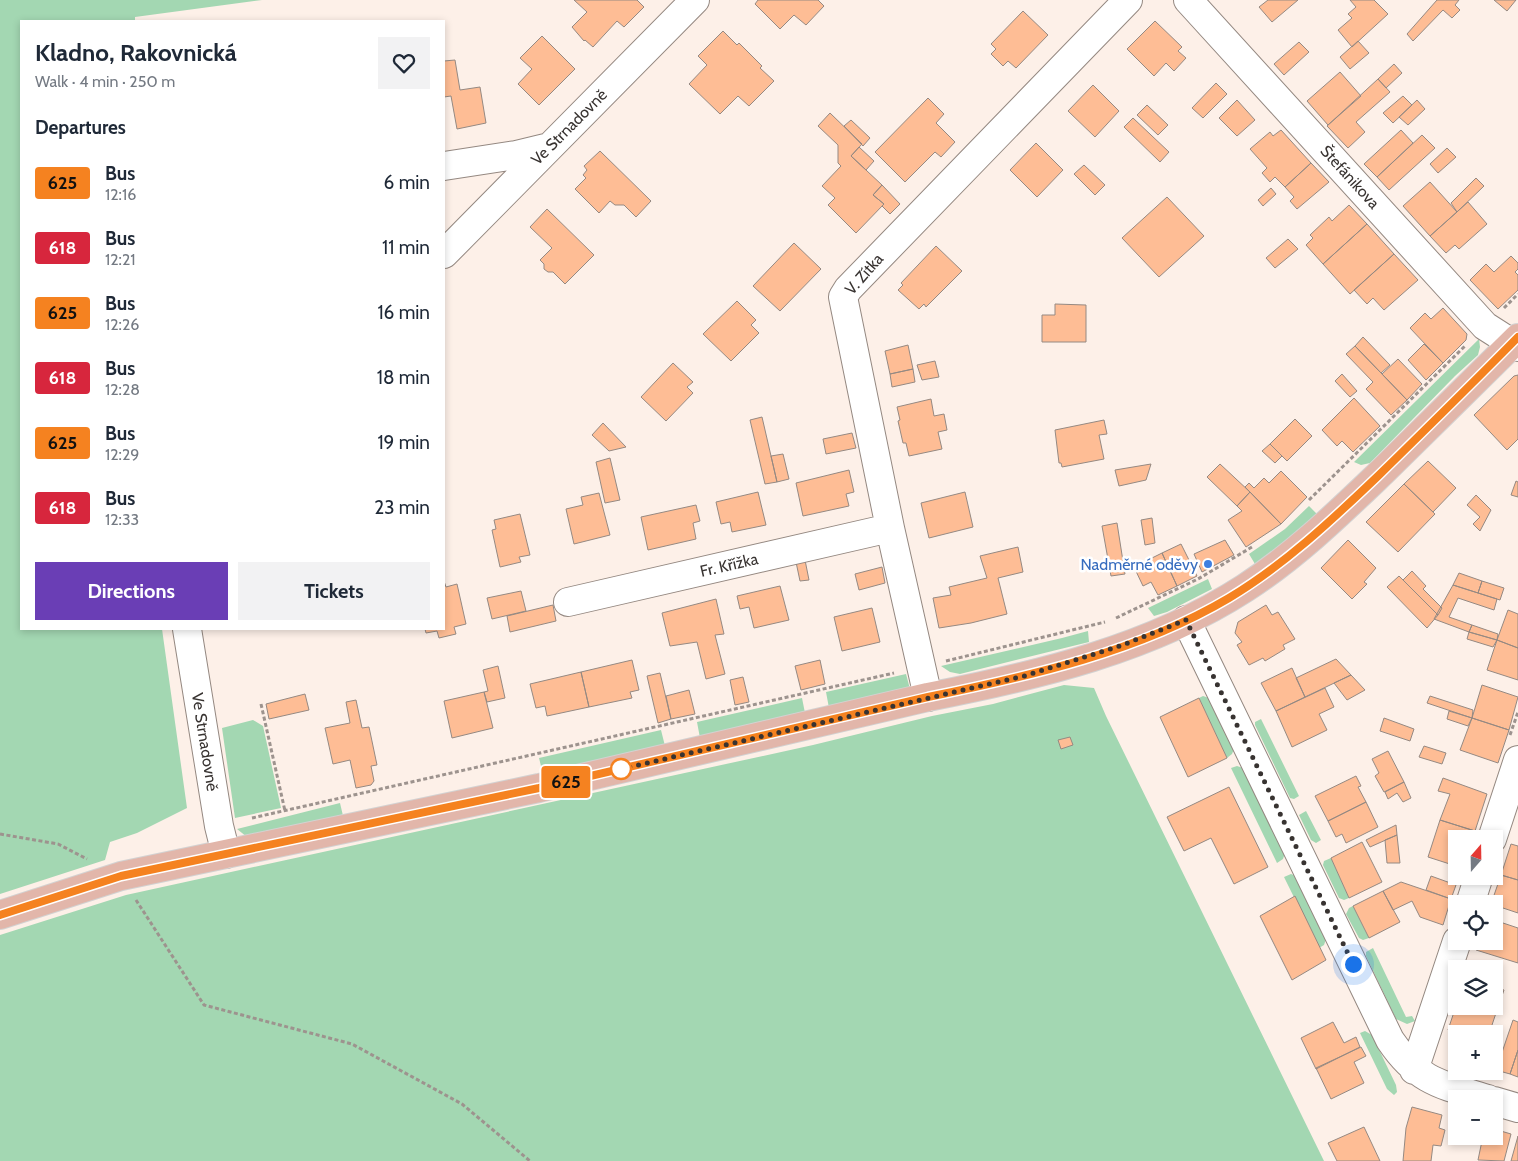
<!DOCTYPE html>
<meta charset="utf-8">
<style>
body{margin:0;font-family:Cabin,sans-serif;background:#f2f2f3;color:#1f2937;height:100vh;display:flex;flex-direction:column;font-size:19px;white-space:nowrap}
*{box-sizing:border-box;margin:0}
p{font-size:16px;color:#747a83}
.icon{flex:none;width:28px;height:28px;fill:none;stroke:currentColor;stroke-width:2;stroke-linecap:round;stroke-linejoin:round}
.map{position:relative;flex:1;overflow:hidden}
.details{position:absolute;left:20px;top:20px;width:425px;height:610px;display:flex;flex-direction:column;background:#fff;border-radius:0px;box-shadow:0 2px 8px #0003}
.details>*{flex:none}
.badge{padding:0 10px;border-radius:4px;font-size:18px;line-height:32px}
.needle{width:32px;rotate:20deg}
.buttons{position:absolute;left:1448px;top:830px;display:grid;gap:10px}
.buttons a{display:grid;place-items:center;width:55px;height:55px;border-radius:0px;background:#fff;box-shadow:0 2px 8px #0003;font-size:25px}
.you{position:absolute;width:25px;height:25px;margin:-12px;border:4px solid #fff;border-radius:50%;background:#1a73e8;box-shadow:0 0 0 8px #1a73e833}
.map>.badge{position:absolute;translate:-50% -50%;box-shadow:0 0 0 2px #fff}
h2{padding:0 15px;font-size:19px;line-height:45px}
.round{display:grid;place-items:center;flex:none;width:52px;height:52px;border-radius:0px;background:#f2f2f3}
.head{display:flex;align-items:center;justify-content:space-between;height:85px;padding:0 15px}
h1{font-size:24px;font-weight:700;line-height:38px}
.primary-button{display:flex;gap:10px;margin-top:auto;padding:10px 15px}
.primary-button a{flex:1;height:58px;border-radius:0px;background:#6a3eb5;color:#fff;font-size:20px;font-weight:700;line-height:58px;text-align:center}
.primary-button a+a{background:#f2f2f3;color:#1f2937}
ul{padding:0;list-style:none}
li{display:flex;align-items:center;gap:15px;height:65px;padding:0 15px}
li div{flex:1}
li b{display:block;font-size:19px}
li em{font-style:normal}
li .badge{min-width:55px;font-weight:700;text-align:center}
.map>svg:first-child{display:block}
</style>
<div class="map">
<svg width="1518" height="1161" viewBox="0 0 1518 1161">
<rect width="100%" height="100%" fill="#fdf0e8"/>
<path fill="#a3d7b2" d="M0,0H262L135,17V21H21V629H162L187,808L137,833L110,842L105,860L0,894Z
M1479,339L1480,347L1478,355L1455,376L1370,463L1361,465L1354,462Z
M1309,506L1317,514L1292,536L1255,564L1249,554L1285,529Z
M1208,579L1212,589L1167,612L1154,616L1148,608Z
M1088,631L1089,642L960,674L950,672L941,666L1062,638Z
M906,674L910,689L829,708L826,692Z
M1064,685L1094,688L1106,716L1324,1161H0V935L126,895L813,745L932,716L993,704Z
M1203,696L1209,698L1234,749L1232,754L1227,758L1199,698Z
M802,698L805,713L700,738L697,722Z
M1261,719L1299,796L1294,799L1290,798L1255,725V722Z
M253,720L263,726L281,808L235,818L222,728Z
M661,730L665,746L543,774L539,758Z
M1237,766L1243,768L1285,853L1283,859L1277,863L1231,768Z
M340,803L344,820L247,837L237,829Z
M1306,811L1321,840L1316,843L1311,840L1299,815Z
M1331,858L1349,898L1344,900L1339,898L1323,865L1324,861Z
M1291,874L1296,876L1326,939L1324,945L1319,948L1284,877Z
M1353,906L1369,938L1363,940L1359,938L1346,914L1349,908Z
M1373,948L1406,1017L1412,1016L1415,1021L1407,1024L1396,1019L1366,956V952Z
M1365,1031L1372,1035L1396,1085L1397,1092L1394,1095L1387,1089L1360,1033Z"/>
<path fill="#febd95" stroke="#958982" d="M574,0H637L644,7L624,27L617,21L593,47L585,40L584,41L572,27L587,12Z
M758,0H818L824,6L806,25L794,15L780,29L755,4Z
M1268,0H1298L1272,22L1259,7Z
M1350,0H1374L1388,14L1352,47L1338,30L1352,18L1348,14L1356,7Z
M1437,0H1459L1455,5L1460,10L1452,18L1443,10L1413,41L1407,34Z
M1494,0H1516L1507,11Z
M1023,11L1048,35L1016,68L1008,61L1003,66L991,54L996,49L991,44Z
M1155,21L1182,47L1178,51L1186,58L1174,71L1166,63L1154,76L1127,49Z
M723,31L737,45L739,43L762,66L760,68L774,81L749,106L738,96L720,114L689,84L707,65L698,56Z
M542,36L575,69L539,105L518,84L532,69L520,58Z
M1358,41L1369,53L1350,69L1340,57Z
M1299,42L1309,52L1284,75L1274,64Z
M455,60L460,90L480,87L486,123L457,129L451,96L444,97V61Z
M1394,64L1402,73L1386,88L1378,79Z
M1340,72L1361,96L1328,125L1307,101Z
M1378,79L1390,92L1356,122L1365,132L1348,148L1327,126Z
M1216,83L1227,94L1203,118L1192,108Z
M1093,85L1119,111L1095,137L1068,111Z
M1403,96L1412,105L1393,123L1383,113Z
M928,98L944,114L936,123L955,142L941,157L935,152L905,182L875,152Z
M1237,100L1255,120L1237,136L1219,118Z
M1417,100L1425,109L1408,125L1399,117Z
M1147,105L1168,125L1158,135L1137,115Z
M830,113L862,144L851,156L882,185L873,195L884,204L856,233L828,205L835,198L822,186L841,166L838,163V145L818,126Z
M1133,118L1169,152L1160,162L1124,127Z
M851,120L870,138L863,146L844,126Z
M1281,130L1311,163L1285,187L1275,177L1270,182L1262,173L1267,168L1250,149L1270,132L1273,136Z
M1401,130L1413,143L1377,177L1364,164Z
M1422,135L1435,148L1389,190L1377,177Z
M1036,143L1063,170L1037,197L1010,170Z
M859,147L874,161L866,170L851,156Z
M1447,148L1456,157L1438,173L1430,164Z
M600,151L651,201L636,217L624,205H615L610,201L599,213L575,189L586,178L583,175L587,170L584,166Z
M1311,163L1329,182L1297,209L1290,201L1294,197L1285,187Z
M1084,165L1105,185L1095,195L1074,174Z
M1476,178L1484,186L1457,212L1451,203Z
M1430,182L1457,212L1430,236L1403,206Z
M882,185L900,204L890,214L882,206L884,204L873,195Z
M1271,188L1276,194L1263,206L1258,200Z
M1167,197L1204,236L1159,277L1122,238Z
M1468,202L1487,224L1459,249L1455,245L1446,253L1430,236Z
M1349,205L1367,224L1323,264L1306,245L1313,238L1310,235L1329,217L1332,221Z
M547,209L594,255L565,284L553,272H548L544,269V264L540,260L552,248L530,227Z
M1367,224L1394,254L1350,294L1323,264Z
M1288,239L1298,249L1275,268L1266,258Z
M794,243L821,269L780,311L753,286Z
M936,246L962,271L926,307L924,304L919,309L898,290L903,285L901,283Z
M1394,254L1418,280L1384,310L1373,298L1367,304L1354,290Z
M1511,256L1518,263V269L1515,272L1518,275V290L1498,309L1470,280L1486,264L1494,272Z
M737,301L756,320L751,325L759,333L731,361L703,334Z
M1055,304L1086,305V342H1042V315H1055Z
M1443,308L1467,334L1466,340L1443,363L1410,328L1425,313L1431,319Z
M1363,337L1390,365L1381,373L1355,346Z
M1424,344L1443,363L1426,380L1408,360Z
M908,345L913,369L890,374L885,351Z
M1355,346L1407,400L1391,415L1366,389L1373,382L1346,354Z
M1398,359L1422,384L1407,400L1382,374Z
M935,361L939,377L922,380L917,365Z
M673,363L693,382L687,387L693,393L666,421L641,397Z
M913,369L915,382L892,387L890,374Z
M1342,374L1357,391L1350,397L1335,381Z
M1518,375V439L1507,450L1474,415L1514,376Z
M1354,398L1380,426L1353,452L1342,441L1337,446L1322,430Z
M931,399L934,416L944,414L947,430L938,432L942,449L909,456L906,443H903L898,421L900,420L897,407Z
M762,417L777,482L765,484L750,420Z
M1295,419L1312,436L1287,461L1270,444Z
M1104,420L1107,434L1099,435L1104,459L1062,467L1061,463H1059L1055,430Z
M603,423L626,447L609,451L592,435Z
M852,433L856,448L826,454L823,439Z
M1270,444L1282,456L1275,463L1262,451Z
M783,454L789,479L777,482L771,456Z
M610,458L620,500L605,503L596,462Z
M1428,461L1456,488L1433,512L1404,484Z
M1151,464L1146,480L1119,486L1115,470Z
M1220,464L1250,492L1237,506L1207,477Z
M849,470L854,492L846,494L849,506L803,516L796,483Z
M1281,471L1307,497L1281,524L1245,487L1249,483L1254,488L1264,478L1269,483Z
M1516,481L1518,482V497L1511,495Z
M1404,484L1435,514L1398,552L1366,522Z
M758,492L766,525L732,532L730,522L721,524L716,502Z
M965,492L973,527L929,538L921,503Z
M1250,492L1281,524L1246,547L1228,520L1242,511L1237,506Z
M599,493L610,535L574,544L566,509L583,505L581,497Z
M1476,495L1491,510L1480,531L1473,524L1480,517L1467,505Z
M696,505L700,521L693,523L696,539L648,550L641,517Z
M520,514L530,555L519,557L521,562L500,567L492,530L496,529L494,520Z
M1152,518L1155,543L1145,545L1141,520Z
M1117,523L1125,574L1111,576L1102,526Z
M1225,540L1234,555L1202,572L1194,554Z
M1348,540L1376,568L1364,582L1367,584L1352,599L1321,568Z
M1181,544L1197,576L1177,586L1162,553Z
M1018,547L1023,572L998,578L1007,614L971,623L939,628L933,598L951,595L949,587L987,578L980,556Z
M1162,553L1177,586L1158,595L1151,582L1143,586L1134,567Z
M805,560L809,580L800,581L796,562Z
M882,567L885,583L859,590L855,574Z
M1412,571L1426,586L1423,589L1442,608L1438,615L1403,580Z
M1459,573L1482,581L1478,593L1453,585Z
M1399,576L1438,615L1427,628L1387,587Z
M444,581L446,587L457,584L466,624L454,627L456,634L439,638L437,631L426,633L425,629H444Z
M1482,581L1504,588L1500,600L1478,593Z
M1453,585L1497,599L1494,610L1458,598L1449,617L1472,625L1469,632L1434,619Z
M780,586L789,620L754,628L749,607L740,609L737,596Z
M521,591L526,611L492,619L487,598Z
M716,599L724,634L715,635L725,674L706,679L697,642L670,646L662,613Z
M553,605L556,621L510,632L507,616Z
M1266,605L1272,615L1278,612L1295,639L1283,645L1285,649L1265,661L1263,658L1249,665L1237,645L1242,642L1235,633L1238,622Z
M872,608L880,642L842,651L834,617Z
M1508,610L1518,614V648L1497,640Z
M1472,625L1498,634L1497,640L1469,632Z
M1469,632L1497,640L1493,647L1467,639Z
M1497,640L1518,648V680L1487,670Z
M1336,659L1351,675L1305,697L1296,678Z
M632,660L639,690L630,692L632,698L589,707L581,672Z
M820,660L825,684L801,690L795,666Z
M498,666L505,698L487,702L484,692L488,691L483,670Z
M1292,668L1305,697L1276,711L1261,683Z
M581,672L589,707L547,716L545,706L536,708L530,684Z
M660,673L671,719L658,723L647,676Z
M1351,675L1365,690L1347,700L1334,683Z
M743,677L749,702L735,705L730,680Z
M1482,685L1518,697L1509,730L1472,718Z
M1325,688L1334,707L1319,714L1327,730L1292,747L1276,711Z
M689,690L695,714L671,719L666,696Z
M484,692L493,728L452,738L444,701Z
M305,694L309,710L269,719L266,704Z
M1430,696L1473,710L1472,718L1427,703Z
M1199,698L1227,758L1188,777L1160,717Z
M356,700L362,728L369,727L377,765L371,766L374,781L371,785L356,788L350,760L333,764L325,728L350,723L346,702Z
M1449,711L1472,718L1468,726L1447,719Z
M1384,718L1414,729L1410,741L1380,731Z
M1472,718L1509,730L1498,763L1460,750Z
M1070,737L1073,745L1061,749L1058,740Z
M1424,746L1446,753L1442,764L1419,757Z
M1388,751L1404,782L1384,792L1375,776L1379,773L1372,759Z
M1356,776L1361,786L1358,787L1366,802L1328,821L1315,796Z
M1443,778L1487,794L1475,831L1440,820L1450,794L1438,791Z
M1404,782L1411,798L1403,802L1397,793L1388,799L1385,792Z
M1229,787L1268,867L1234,884L1211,838L1184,851L1167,817Z
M1366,802L1378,827L1346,843L1342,834L1336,837L1328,821Z
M1440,820L1475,831L1472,839H1456V866L1428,857Z
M1396,825L1397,835L1370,847L1366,840Z
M1397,835L1400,863H1387L1385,840Z
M1362,842L1382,882L1349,898L1331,858Z
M1511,844L1518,846V880L1501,875Z
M1501,875L1518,880V913L1491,904Z
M1431,876L1456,885L1451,899L1426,890Z
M1401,882L1451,899L1443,925L1420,917L1412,901L1393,910L1383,891Z
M1383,891L1400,922L1369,938L1353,906Z
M1295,896L1326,960L1292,980L1260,916Z
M1494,920L1518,928V963L1476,950L1479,941H1494Z
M1494,987L1504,990L1496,1013L1476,1006H1494Z
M1456,1006H1476L1496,1013L1489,1034H1461L1448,1030Z
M1513,1020L1518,1022V1050L1510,1074L1496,1070Z
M1333,1022L1344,1043L1356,1037L1360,1047L1316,1069L1301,1038Z
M1361,1047L1366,1056L1354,1062L1364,1083L1331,1099L1316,1068Z
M1518,1050V1077L1510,1074Z
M1412,1107L1442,1115L1439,1128L1445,1130L1441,1146L1433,1145L1431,1161H1403L1406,1128Z
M1364,1127L1380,1161H1337L1328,1143Z
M1494,1129L1511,1134L1504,1161L1478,1160L1483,1136H1494Z
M1518,1136V1161H1511Z"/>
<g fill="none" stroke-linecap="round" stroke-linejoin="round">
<g stroke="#948881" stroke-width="30">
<path id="minor" d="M1188,0L1485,326L1518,347
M444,166L516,155L549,147
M444,254L695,0
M568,602L890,528
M1186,620L1390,1040C1418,1082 1442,1085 1488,1099
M187,629L219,826L226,854
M928,697L890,528L843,297L848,289L1128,0
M1492,839L1518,760
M1470,904L1479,876
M1414,1070L1457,941
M1494,1101L1518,1108"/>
</g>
<g stroke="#d3d2d2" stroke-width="30">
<path id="major" d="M0,915L121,876L539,788L928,697C1036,676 1151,649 1245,588C1296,555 1339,513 1383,471C1428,427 1473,382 1518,338"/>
</g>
<path stroke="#9d938e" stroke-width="3" stroke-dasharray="4 2.5" stroke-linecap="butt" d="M1504,308L1518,294
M1309,500L1466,345
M1116,618L1198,579L1252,547
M946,661L1105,622
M261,704L285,811
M1510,735L1518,712
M252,818L894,673
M0,834L58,844L87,859
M136,900L204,1005L352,1044L462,1104L530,1161"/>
<use href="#minor" stroke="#fff" stroke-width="28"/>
<use href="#major" stroke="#e2b6aa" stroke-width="28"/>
</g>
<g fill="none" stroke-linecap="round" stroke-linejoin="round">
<g stroke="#fff" stroke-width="11">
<path id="line" d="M0,915L121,876L539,788L928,697C1030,676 1138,652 1229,598C1284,565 1331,521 1378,476C1425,430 1472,384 1518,337"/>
</g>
<use href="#line" stroke="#f58220" stroke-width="8"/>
<path stroke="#383331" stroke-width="5" stroke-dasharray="0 9" d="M621,769L1024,676L1120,646L1186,620L1353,964"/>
</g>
<circle fill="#3f7fe0" stroke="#fff" stroke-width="2" cx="1208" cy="564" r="5"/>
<circle fill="#fff" stroke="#f58220" stroke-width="2.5" cx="621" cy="769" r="10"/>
<g text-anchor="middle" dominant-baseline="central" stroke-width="5" stroke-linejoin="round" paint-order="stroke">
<g font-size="16" fill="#383331" stroke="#fff">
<text transform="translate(569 127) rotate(-45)">Ve Strnadovně</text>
<text transform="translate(1350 177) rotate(48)">Štefánikova</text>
<text transform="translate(864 274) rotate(-49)">V. Zítka</text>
<text transform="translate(729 565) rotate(-13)">Fr. Křížka</text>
<text transform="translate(205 742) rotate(81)">Ve Strnadovně</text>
</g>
<g font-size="16" fill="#366cbe" stroke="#fff" text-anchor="end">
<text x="1198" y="564">Nadměrné oděvy</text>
</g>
</g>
</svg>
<div class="buttons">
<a><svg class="needle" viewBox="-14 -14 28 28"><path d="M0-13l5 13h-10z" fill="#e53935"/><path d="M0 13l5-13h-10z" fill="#747a83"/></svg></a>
<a><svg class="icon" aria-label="locate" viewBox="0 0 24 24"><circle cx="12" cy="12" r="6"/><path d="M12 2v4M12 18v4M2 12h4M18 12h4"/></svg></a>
<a><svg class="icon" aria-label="layers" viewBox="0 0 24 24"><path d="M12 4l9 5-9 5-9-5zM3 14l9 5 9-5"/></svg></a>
<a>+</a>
<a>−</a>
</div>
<div class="you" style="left:1353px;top:964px"></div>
<b class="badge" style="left:566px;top:782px;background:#f58220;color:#111">625</b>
<section class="details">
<div class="head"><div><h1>Kladno, Rakovnická</h1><p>Walk · 4 min · 250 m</p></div><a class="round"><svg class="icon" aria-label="heart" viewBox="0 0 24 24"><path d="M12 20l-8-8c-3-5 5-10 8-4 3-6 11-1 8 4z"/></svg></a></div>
<h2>Departures</h2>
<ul>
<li><span class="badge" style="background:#f58220;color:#111">625</span><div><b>Bus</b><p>12:16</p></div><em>6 min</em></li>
<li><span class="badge" style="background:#d7263d;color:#fff">618</span><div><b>Bus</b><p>12:21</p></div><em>11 min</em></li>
<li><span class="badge" style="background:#f58220;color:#111">625</span><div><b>Bus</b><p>12:26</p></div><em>16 min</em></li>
<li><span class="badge" style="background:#d7263d;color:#fff">618</span><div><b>Bus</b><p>12:28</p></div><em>18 min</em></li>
<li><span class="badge" style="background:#f58220;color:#111">625</span><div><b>Bus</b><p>12:29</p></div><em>19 min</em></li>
<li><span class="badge" style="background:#d7263d;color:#fff">618</span><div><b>Bus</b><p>12:33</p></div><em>23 min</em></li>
</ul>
<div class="primary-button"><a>Directions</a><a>Tickets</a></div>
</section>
</div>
